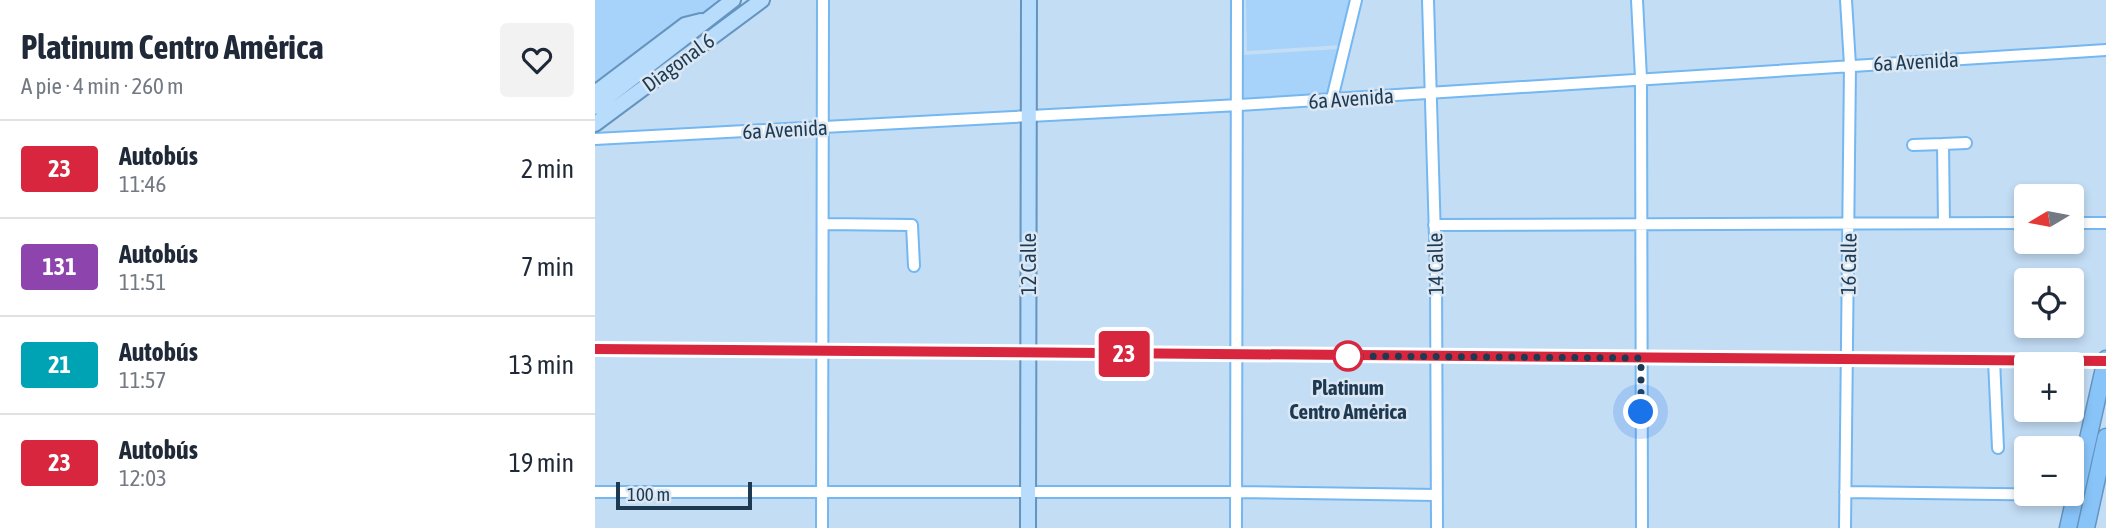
<!DOCTYPE html>
<html lang="es">
<meta charset="utf-8">
<style>
body{margin:0;font-family:"Asap Condensed",sans-serif;background:#f2f2f3;color:#1f2937;height:100vh;display:flex;flex-direction:column;font-size:26px;white-space:nowrap}
*{box-sizing:border-box;margin:0}
p{font-size:23px;color:#747a83}
.icon{flex:none;width:38px;height:38px;fill:none;stroke:currentColor;stroke-width:2;stroke-linecap:round;stroke-linejoin:round}
.map{position:relative;flex:1;overflow:hidden}
.sheet{display:flex;flex-direction:column;background:#fff;width:595px}
.sheet>*{flex:none}
.badge{padding:0 14px;border-radius:5px;font-size:24px;line-height:46px}
.needle{width:46px;rotate:260deg}
.fabs{position:absolute;left:1419px;top:184px;display:grid;gap:14px}
.fabs a{display:grid;place-items:center;width:70px;height:70px;border-radius:7px;background:#fff;box-shadow:0 4px 10px #0003;font-size:35px}
.scale{position:absolute;left:21px;bottom:18px;width:136px;box-sizing:border-box;padding-left:7px;border:4px solid #1e3a52;border-top:0;font-size:19px;line-height:24px;white-space:nowrap;color:#1e3a52;-webkit-text-stroke:5px #dbe8f4;paint-order:stroke}
.you{position:absolute;width:35px;height:35px;margin:-18px;border:5px solid #fff;border-radius:50%;background:#1a73e8;box-shadow:0 0 0 10px #1a73e833}
.map>.badge{position:absolute;translate:-50% -50%;box-shadow:0 0 0 4px #fff}
.round{display:grid;place-items:center;flex:none;width:74px;height:74px;border-radius:7px;background:#f2f2f3}
.overview{display:flex;align-items:center;justify-content:space-between;height:119px;padding:0 21px}
h1{font-size:33px;font-weight:700;line-height:52px}
ul{padding:0;list-style:none}
li{display:flex;align-items:center;gap:21px;height:98px;padding:0 21px;border-top:2px solid #e0e1e3}
li div{flex:1}
li b{display:block;font-size:26px}
li em{font-style:normal}
li .badge{min-width:77px;font-weight:700;text-align:center}
main{display:flex;flex:1;min-height:0}
.map>svg:first-child{display:block}
</style>
<main>
<section class="sheet">
<div class="overview"><div><h1>Platinum Centro Amėrica</h1><p>A pie · 4 min · 260 m</p></div><a class="round"><svg class="icon" aria-label="heart" viewBox="0 0 24 24"><path d="M12 20l-8-8c-3-5 5-10 8-4 3-6 11-1 8 4z"/></svg></a></div>
<ul>
<li><span class="badge" style="background:#d7263d;color:#fff">23</span><div><b>Autobús</b><p>11:46</p></div><em>2 min</em></li>
<li><span class="badge" style="background:#8e44ad;color:#fff">131</span><div><b>Autobús</b><p>11:51</p></div><em>7 min</em></li>
<li><span class="badge" style="background:#00a3b4;color:#fff">21</span><div><b>Autobús</b><p>11:57</p></div><em>13 min</em></li>
<li><span class="badge" style="background:#d7263d;color:#fff">23</span><div><b>Autobús</b><p>12:03</p></div><em>19 min</em></li>
</ul>
</section>
<div class="map">
<svg width="1511" height="528" viewBox="0 0 1511 528">
<rect width="100%" height="100%" fill="#c3ddf5"/>
<path fill="#a7d2f9" d="M0,0H126L0,90Z
M651,0H757L747,45L652,51Z
M744,49L733,93L648,98L647,55Z"/>
<g fill="none" stroke-linecap="round" stroke-linejoin="round">
<g stroke="#74b7f1" stroke-width="14">
<path id="minor" d="M833,0L841,271L842,528
M1042,0L1046,78L1047,528
M737,99L761,0
M0,139L644,105L1511,50
M1348,144L1371,143
M1318,145L1348,144L1349,223
M1477,223H1511
M228,224L317,225L319,266
M839,225L1432,223
M0,349L1511,361
M1399,360L1403,448
M0,492H641L841,495
M1250,492L1481,495
M227,528L228,0
M641,528L642,0
M1250,528L1255,65L1251,0"/>
</g>
<g stroke="#6494bf" stroke-width="18">
<path id="major" d="M0,93L90,25L106,21
M0,107L138,0
M0,124L167,0
M433,528L434,0"/>
</g>
<g stroke="#6494bf" stroke-width="19">
<path id="highway" d="M1473,528L1511,359
M1491,528L1511,437"/>
</g>
<use href="#minor" stroke="#fff" stroke-width="10"/>
<use href="#major" stroke="#b8dcfb" stroke-width="14"/>
<use href="#highway" stroke="#89c4f9" stroke-width="16"/>
</g>
<g fill="none" stroke-linecap="round" stroke-linejoin="round">
<g stroke="#fff" stroke-width="16">
<path id="line" d="M0,349L1511,361"/>
</g>
<use href="#line" stroke="#d7263d" stroke-width="10"/>
<path stroke="#1e3a52" stroke-width="7" stroke-dasharray="0 12.6" d="M753,356L1046,358V412"/>
</g>
<circle fill="#fff" stroke="#d7263d" stroke-width="3.5" cx="753" cy="356" r="14"/>
<g text-anchor="middle" dominant-baseline="central" stroke-width="5" stroke-linejoin="round" paint-order="stroke">
<g font-size="21" fill="#1e3a52" stroke="#dbe8f4">
<text transform="translate(1321 61) rotate(-3)">6a Avenida</text>
<text transform="translate(83 62) rotate(-36)">Diagonal 6</text>
<text transform="translate(756 98) rotate(-4)">6a Avenida</text>
<text transform="translate(190 129) rotate(-3)">6a Avenida</text>
<text transform="translate(433 264) rotate(-90)">12 Calle</text>
<text transform="translate(840 264) rotate(-91)">14 Calle</text>
<text transform="translate(1253 264) rotate(-89)">16 Calle</text>
</g>
<g font-size="21" font-weight="bold" fill="#1e3a52" stroke="#dbe8f4">
<text x="753" y="387">Platinum<tspan x="753" dy="24">Centro Amėrica</tspan></text>
</g>
</g>
</svg>
<div class="fabs">
<a><svg class="needle" viewBox="-14 -14 28 28"><path d="M0-13l5 13h-10z" fill="#e53935"/><path d="M0 13l5-13h-10z" fill="#747a83"/></svg></a>
<a><svg class="icon" aria-label="locate" viewBox="0 0 24 24"><circle cx="12" cy="12" r="6"/><path d="M12 2v4M12 18v4M2 12h4M18 12h4"/></svg></a>
<a>+</a>
<a>−</a>
</div>
<div class="scale">100 m</div>
<div class="you" style="left:1046px;top:412px"></div>
<b class="badge" style="left:529px;top:354px;background:#d7263d;color:#fff">23</b>
</div>
</main>
